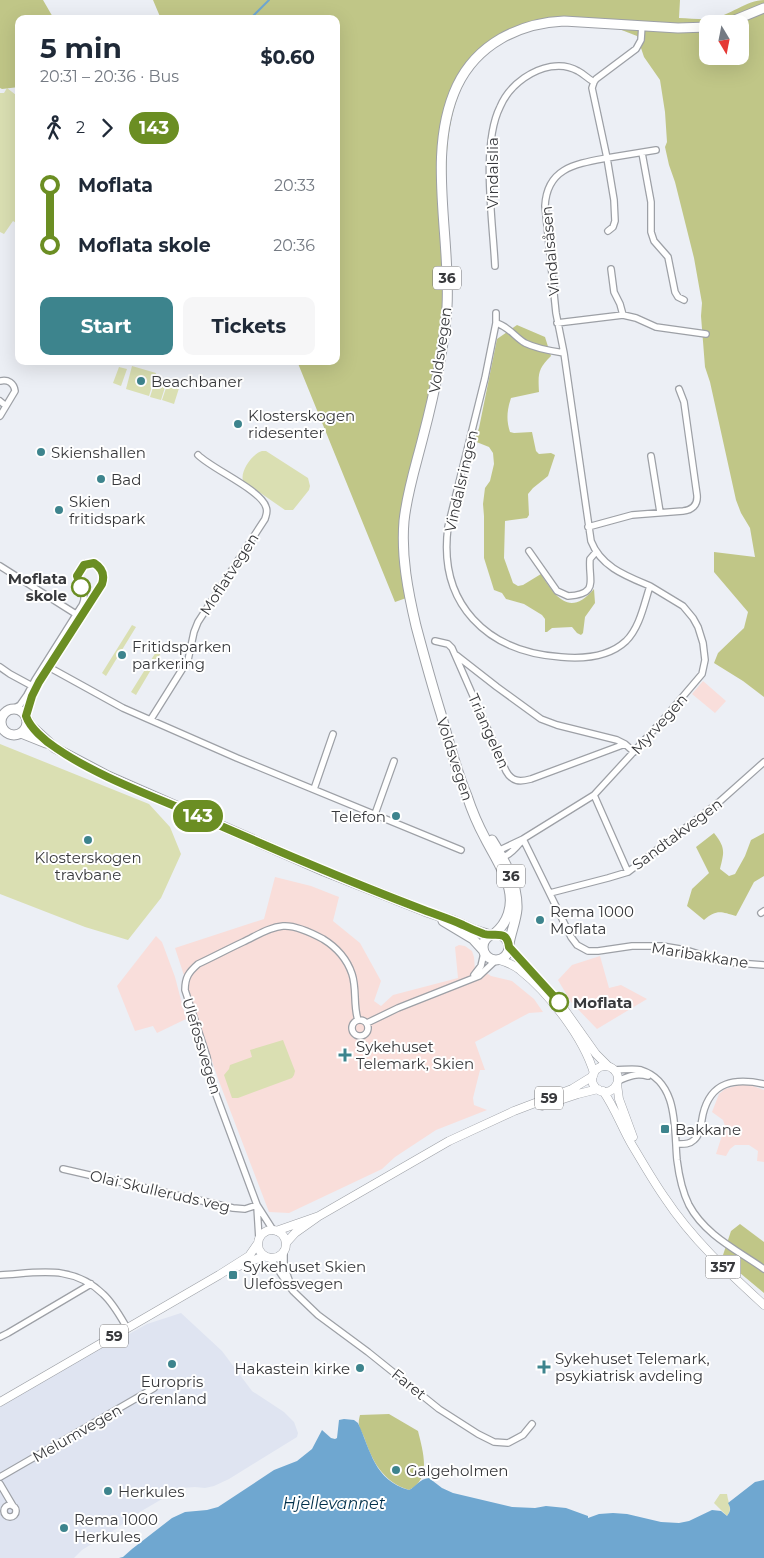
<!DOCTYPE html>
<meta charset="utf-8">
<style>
body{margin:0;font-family:Montserrat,sans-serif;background:#f6f6f7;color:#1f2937;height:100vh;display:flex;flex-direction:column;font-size:19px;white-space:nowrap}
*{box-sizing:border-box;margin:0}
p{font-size:16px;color:#747a83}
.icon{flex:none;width:28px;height:28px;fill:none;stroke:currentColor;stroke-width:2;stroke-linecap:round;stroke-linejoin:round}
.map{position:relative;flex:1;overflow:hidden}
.drawer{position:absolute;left:15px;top:15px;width:325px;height:350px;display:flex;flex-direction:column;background:#fff;border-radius:10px;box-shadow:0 5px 20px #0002}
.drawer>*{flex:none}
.badge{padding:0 10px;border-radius:16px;font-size:18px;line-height:32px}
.needle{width:32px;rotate:170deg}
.controls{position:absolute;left:699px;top:15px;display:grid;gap:10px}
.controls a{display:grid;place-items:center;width:50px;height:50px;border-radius:10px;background:#fff;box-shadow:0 5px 20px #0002;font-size:25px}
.map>.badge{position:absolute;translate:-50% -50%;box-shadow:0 0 0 2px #fff}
.legs{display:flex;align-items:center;gap:8px;height:55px;padding:0 25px;font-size:16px}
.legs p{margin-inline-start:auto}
.headline{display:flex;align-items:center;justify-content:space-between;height:85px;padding:0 25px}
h1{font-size:28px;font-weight:700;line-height:38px}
.button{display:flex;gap:10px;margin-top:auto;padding:10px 25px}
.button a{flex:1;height:58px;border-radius:10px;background:#3d848d;color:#fff;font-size:20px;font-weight:700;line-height:58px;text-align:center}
.button a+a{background:#f6f6f7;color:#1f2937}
ul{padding:0 25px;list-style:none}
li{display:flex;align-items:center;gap:18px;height:60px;font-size:19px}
li i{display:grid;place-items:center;width:8px;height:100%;margin:0 6px;background:currentColor}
li i::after{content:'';width:12px;height:12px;margin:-6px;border:4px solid;border-radius:50%;background:#fff}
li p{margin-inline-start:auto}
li:first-child i{background:linear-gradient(#0000 50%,currentColor 0)}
li:last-child i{background:linear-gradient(currentColor 50%,#0000 0)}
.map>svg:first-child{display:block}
</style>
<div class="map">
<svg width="764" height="1558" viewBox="0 0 764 1558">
<rect width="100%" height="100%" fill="#eceff5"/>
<path fill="#dfe4f1" d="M181,1313L222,1351L252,1391L284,1412L294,1422L298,1433L297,1437L229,1479L214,1486L205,1488L195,1487L181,1488L174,1492L133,1516L116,1529L82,1550L74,1558H0V1398L122,1338L147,1324Z"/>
<path fill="#f9dedb" d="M703,681L726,701L715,713L692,694Z
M156,936L162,942L175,977L186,1019L157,1033L153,1026L135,1031L117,986Z
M600,956L609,988L621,985L647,999L597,1029L571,1002L558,980L572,965Z
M739,1085H750L764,1090V1162L757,1161L758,1151L749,1145H735L730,1149L726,1156L716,1154L725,1126L723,1120L712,1112L719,1094L725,1089Z"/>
<path fill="#f9deda" d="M275,877L311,886L339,897L333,921L360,943L381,981L374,1001L381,1006L393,995L458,978L455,947L459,945L465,946L472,951L474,957L475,970L477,967L491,976L512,981L534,999L543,1012L529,1013L475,1042L485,1070H480L473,1098L474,1105L487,1110L436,1130L395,1157L382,1169L289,1213L269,1212L217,1076L175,948L264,919Z"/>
<path fill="#dadfb2" d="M7,88L16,95L19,94V225L13,221L4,234L0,232V93H4Z
M132,366L156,373L149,396L126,389Z
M119,367L127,369L121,386L113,383Z
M156,378L167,381L161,400L150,397Z
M168,382L180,385L174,404L162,400Z
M262,451H266L308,478L310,486L309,490L293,510H285L243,481C240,471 252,454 262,451Z
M132,625L136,627L106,676L102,673Z
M161,644L165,646L136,695L131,692Z
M0,744L149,804L170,827L181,854L161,898L128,940L85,927L0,894Z
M283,1040L295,1071L294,1075L292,1078L238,1098H232L224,1075L229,1069L230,1065L252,1057L250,1050Z
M720,1494H727C728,1503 733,1509 727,1516L714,1503Z"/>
<path fill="#c0c687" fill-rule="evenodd" d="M0,0H43L54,19H19V87L2,89L0,88Z
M153,0H680L679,18C689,18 701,20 711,19C729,16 747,0 764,0V697L743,681L714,663L718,653L744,628L748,612L714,572V552L755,557L750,528L741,513L736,500L710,382L705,367L701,316L702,303L694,258L675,182L669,165L665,147L667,142L665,112L660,80L644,57L637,36C631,34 625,31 619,29C613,27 606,28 600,27C576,25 549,23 525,32C512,38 497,44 486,54C420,115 458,241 450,320C448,337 444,353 441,369C437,390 434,411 429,432C422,461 411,490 408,520C405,545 410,571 412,596L395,602L297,361H336V19H161ZM708,24H740V56H708Z
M517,325L545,337L551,356C538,369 538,373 539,392L511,398C507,410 506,420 510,432L514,433L532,432L536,451L539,454L551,453L555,455L548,476L533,488L528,494L529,515L527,518L505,521L504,558L513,583L518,586L523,585L541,574C556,598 570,617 594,589L595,603L585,617L583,633L581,635L577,633L572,627L552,628L547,632H545V619L542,615L524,604L506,599L502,593L494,590L484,558V516L483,504L485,488L490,481L494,464L493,453L489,447L474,441L479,428L497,339Z
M714,833C726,848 724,852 720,869L729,876L735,874L745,856L751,840L764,833V876L754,882L736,916C721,912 717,909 704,920L687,906L692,889L709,873L696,847Z
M740,1224L764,1242V1293L722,1258L731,1231Z
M389,1414L418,1431C423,1452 432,1479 409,1490C383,1482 372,1461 364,1437C360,1427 357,1426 360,1415Z"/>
<path fill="#6fa7d0" d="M344,1419L354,1420L358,1423C371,1451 374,1480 409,1490C417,1486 419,1479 429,1478L442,1488L453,1493L512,1507L535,1508L546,1506L566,1508L588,1516V1518L599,1514L613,1513L627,1514L661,1522L679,1523L689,1521L712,1510L721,1511L727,1516C731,1511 731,1508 728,1503L755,1482L764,1480V1558H119L123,1557L132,1549L172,1518L185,1512L207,1510L218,1507L274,1470L297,1461L312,1449L322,1430L331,1438L335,1439L337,1438L339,1420Z"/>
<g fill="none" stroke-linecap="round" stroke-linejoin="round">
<path stroke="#6fa7d0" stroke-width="2" d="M250,19L269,0"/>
<g stroke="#9da0a6" stroke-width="8">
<path id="minor" d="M642,25L641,40L636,49L596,79L594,82L592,88L607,158L656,150
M642,153L651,202V232L654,241L668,257L675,292L678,297L684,300
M495,266C493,223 481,145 500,107C505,95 514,85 524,78C540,67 561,61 578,71C584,74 588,79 594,82
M611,269L614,292L620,304L623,315
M496,323C508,326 515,337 525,343C537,349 551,351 564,353L591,541C601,567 626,576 650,586C644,604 640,627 626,641C609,657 583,659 561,657C487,652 438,604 448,527L485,378Z
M496,323V313
M557,323L623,315L636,318L656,327L706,334
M564,353L556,313L545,206C547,168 575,164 607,158L614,200L615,221L613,227L608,231
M0,381C8,379 14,383 15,391L0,416
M0,401L6,406
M651,456L660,512
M588,527L632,515L683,511C692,510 698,505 697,495L684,402L679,389
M529,551L557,591L568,596C600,594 588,580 590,559L596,552
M0,566L79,616
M435,641L448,644L452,648L506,771C512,782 520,782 531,779L625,744L634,752
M456,655L497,687L541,719L557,725L617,740L625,744
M45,665L123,708L237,758L461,850
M0,667L10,674L34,687
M15,708L20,705L27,695L35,680L81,607C82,606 84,601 84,599C85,584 69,577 86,563L96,564C104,569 105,576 102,584L39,682L32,696L26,716
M151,719L188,660L194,632L198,622L265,519C266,515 268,512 266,507C261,490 212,469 198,455
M314,789L333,734
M594,795L628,872
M375,814L394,761
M523,839L571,937L577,945L588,951H598L632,946H662L686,950L724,962L764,965
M497,855L502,849L523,839L594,795L662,721L702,674L705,660L703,643L698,627L693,618L683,606L650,586
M500,858C508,857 515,849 520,843
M550,893L608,878L628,872L718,803L764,762
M761,913L764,911
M474,975L481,966L484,953
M352 1028a8 8 0 1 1 16 0a8 8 0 1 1-16 0Z
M367,1023L398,1008L479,976L496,960
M614,1070C623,1070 633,1068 641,1070C679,1082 674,1130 677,1160C679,1176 682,1191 689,1205C705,1235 737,1250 764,1269
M618,1081C629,1076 636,1073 648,1076
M676,1144C682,1144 689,1145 694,1140C701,1134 701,1123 703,1114C711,1081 735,1078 764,1084
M63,1169L233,1208L245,1209L257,1205
M257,1207L259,1239
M273,1230L257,1205L221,1108L211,1081L207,1057L185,990C185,977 189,972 198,964C213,957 228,949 243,942C256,936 269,927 283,926C296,925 312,933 323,939C336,947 347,959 352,974C357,989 353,1005 358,1020
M269,1257C278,1268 284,1280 293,1291L284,1266V1251
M0,1275C38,1273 72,1264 103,1294C113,1303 120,1316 127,1328
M293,1291L318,1315L368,1352L439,1409L478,1434L494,1442L508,1443L523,1435L532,1424
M0,1337L8,1333L91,1284
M0,1477L154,1388
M0,1484L13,1506
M4 1511a6 6 0 1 1 12 0a6 6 0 1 1-12 0Z"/>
</g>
<g stroke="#9da0a6" stroke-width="9">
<path id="major" d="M509,947L559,1002L596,1054L608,1066
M499,960C506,962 514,965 520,970C549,993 583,1037 594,1073
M592 1079a13 13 0 1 1 26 0a13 13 0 1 1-26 0Z
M617,1084L619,1099L633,1137
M603,1091C615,1108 622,1128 632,1145C643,1163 653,1181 665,1198C692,1239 728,1272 764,1305
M542,1106L578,1094L598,1089
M319,1216L449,1141L514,1111L572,1089L593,1076
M258 1244a14 14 0 1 1 28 0a14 14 0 1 1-28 0Z
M276,1231L319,1216L295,1233L286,1243
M239,1266L264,1256
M0,1402L219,1275L249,1256L258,1243"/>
</g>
<g stroke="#9da0a6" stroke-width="11">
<path id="highway" d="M725,24L764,8
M1 722a13 13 0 1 1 26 0a13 13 0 1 1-26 0Z
M27,719L31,726L55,748L108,776L324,871L425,911L454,921L474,930L490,935
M21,733L46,743
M492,840C505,861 518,884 517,909C516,921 511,932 509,944
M443,921L473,939L483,950
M483 947a13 13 0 1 1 26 0a13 13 0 1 1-26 0Z
M494,934C508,923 513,906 509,889C505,871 493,854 485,838C478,825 472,811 467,796C456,770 449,742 441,714C432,685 424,656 416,626C408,592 401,556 404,521C407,492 416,465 423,437C434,395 444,351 447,307C451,236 426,152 457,86C477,44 519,23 564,21L678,28L708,27"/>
</g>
<use href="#minor" stroke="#fff" stroke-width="5.5"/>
<use href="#major" stroke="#fff" stroke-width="8"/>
<use href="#highway" stroke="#fff" stroke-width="9"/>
</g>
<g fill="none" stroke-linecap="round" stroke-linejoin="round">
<g stroke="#fff" stroke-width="11">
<path id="line-1" d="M81,587L77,576L84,565L94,563C102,568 105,575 102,584L39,682L32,696L26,716C30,728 45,741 56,748C92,773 142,792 182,809C262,844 342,879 424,910C437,915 450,919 463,925C469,928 476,931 484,934C495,937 507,929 509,947L559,1002"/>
</g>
<use href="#line-1" stroke="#6b8e23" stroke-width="8"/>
</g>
<g fill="#3d848d" stroke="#fff" stroke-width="2">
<circle cx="141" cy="381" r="5"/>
<circle cx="238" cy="424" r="5"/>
<circle cx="41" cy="452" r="5"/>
<circle cx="101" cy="479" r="5"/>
<circle cx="59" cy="510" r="5"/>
<circle cx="122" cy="655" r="5"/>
<circle cx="396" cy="816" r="5"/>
<circle cx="88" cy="840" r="5"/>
<circle cx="540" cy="920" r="5"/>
<path d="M342.5 1047.5h5v5h5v5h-5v5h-5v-5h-5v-5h5z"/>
<rect x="660" y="1124" width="10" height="10" rx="2.5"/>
<rect x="228" y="1270" width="10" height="10" rx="2.5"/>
<circle cx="172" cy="1364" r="5"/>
<path d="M541.5 1359.5h5v5h5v5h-5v5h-5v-5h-5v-5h5z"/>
<circle cx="360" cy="1368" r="5"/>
<circle cx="396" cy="1470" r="5"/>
<circle cx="108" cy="1491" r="5"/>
<circle cx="64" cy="1528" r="5"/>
</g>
<g fill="#fff" stroke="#6b8e23" stroke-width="2.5">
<circle cx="81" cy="587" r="9"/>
<circle cx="559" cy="1002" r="9"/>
</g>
<g text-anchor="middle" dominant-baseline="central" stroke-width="4" stroke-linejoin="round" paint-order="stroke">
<g fill="#fff" stroke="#747476" stroke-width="1">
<rect x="433" y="266.5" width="28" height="23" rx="4"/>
<rect x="497" y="864.5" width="28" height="23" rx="4"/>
<rect x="535" y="1086.5" width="28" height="23" rx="4"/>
<rect x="705.5" y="1255.5" width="35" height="23" rx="4"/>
<rect x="100" y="1324.5" width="28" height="23" rx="4"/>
</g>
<g font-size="14" font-weight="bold" fill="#38393c">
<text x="447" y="278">36</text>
<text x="511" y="876">36</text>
<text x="549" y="1098">59</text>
<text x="723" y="1267">357</text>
<text x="114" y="1336">59</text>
</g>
<g font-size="15" fill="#38393c" stroke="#fff">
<text transform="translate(492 173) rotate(-90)">Vindalslia</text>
<text transform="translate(550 251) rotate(-95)">Vindalsåsen</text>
<text transform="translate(440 350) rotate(-82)">Voldsvegen</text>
<text transform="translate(461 481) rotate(-77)">Vindalsringen</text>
<text transform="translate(229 574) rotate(-57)">Moflatvegen</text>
<text transform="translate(659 724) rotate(-48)">Myrvegen</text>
<text transform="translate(489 731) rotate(66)">Triangelen</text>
<text transform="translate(455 759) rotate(72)">Voldsvegen</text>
<text transform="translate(677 834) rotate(-37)">Sandtakvegen</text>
<text transform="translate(700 955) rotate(9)">Maribakkane</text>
<text transform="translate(202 1046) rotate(73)">Ulefossvegen</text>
<text transform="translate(160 1191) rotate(13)">Olai Skulleruds veg</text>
<text transform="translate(409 1384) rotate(39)">Faret</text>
<text transform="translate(77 1433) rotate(-30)">Melumvegen</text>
</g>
<g font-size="15" fill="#38393c" stroke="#fff" text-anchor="start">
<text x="151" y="381">Beachbaner</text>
<text x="248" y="415">Klosterskogen<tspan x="248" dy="17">ridesenter</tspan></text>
<text x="51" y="452">Skienshallen</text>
<text x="111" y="479">Bad</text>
<text x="69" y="501">Skien<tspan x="69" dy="17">fritidspark</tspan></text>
<text x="132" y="646">Fritidsparken<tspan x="132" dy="17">parkering</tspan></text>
<text x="386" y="816" text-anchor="end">Telefon</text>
<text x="88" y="857" text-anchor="middle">Klosterskogen<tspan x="88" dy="17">travbane</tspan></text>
<text x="550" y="911">Rema 1000<tspan x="550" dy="17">Moflata</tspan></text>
<text x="356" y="1046">Sykehuset<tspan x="356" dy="17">Telemark, Skien</tspan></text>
<text x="675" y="1129">Bakkane</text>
<text x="243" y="1266">Sykehuset Skien<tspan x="243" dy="17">Ulefossvegen</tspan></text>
<text x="555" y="1358">Sykehuset Telemark,<tspan x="555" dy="17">psykiatrisk avdeling</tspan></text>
<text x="350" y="1368" text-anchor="end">Hakastein kirke</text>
<text x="172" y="1381" text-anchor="middle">Europris<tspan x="172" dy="17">Grenland</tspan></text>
<text x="406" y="1470">Galgeholmen</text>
<text x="118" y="1491">Herkules</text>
<text x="74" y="1519">Rema 1000<tspan x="74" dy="17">Herkules</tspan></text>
</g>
<g font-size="15" font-weight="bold" fill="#38393c" stroke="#fff" text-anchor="end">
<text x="67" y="578">Moflata<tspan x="67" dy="17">skole</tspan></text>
<text x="573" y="1002" text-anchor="start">Moflata</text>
</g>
<g font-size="16" font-style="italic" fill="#002f4a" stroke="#fff">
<text x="334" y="1503">Hjellevannet</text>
</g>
</g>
</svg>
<div class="controls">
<a><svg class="needle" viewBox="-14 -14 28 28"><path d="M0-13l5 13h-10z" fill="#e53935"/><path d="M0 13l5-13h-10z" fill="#747a83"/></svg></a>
</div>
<b class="badge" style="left:198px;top:816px;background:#6b8e23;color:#fff">143</b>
<section class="drawer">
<div class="headline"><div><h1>5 min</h1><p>20:31 – 20:36 · Bus</p></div><b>$0.60</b></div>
<div class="legs"><svg class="icon" aria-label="walk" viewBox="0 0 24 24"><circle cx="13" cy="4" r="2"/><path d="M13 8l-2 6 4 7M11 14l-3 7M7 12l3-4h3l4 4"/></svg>2<svg class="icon" aria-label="forward" viewBox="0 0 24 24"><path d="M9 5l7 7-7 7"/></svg><b class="badge" style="background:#6b8e23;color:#fff">143</b></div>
<ul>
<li><i style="color:#6b8e23"></i><b>Moflata</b><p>20:33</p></li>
<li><i style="color:#6b8e23"></i><b>Moflata skole</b><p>20:36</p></li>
</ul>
<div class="button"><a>Start</a><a>Tickets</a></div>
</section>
</div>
